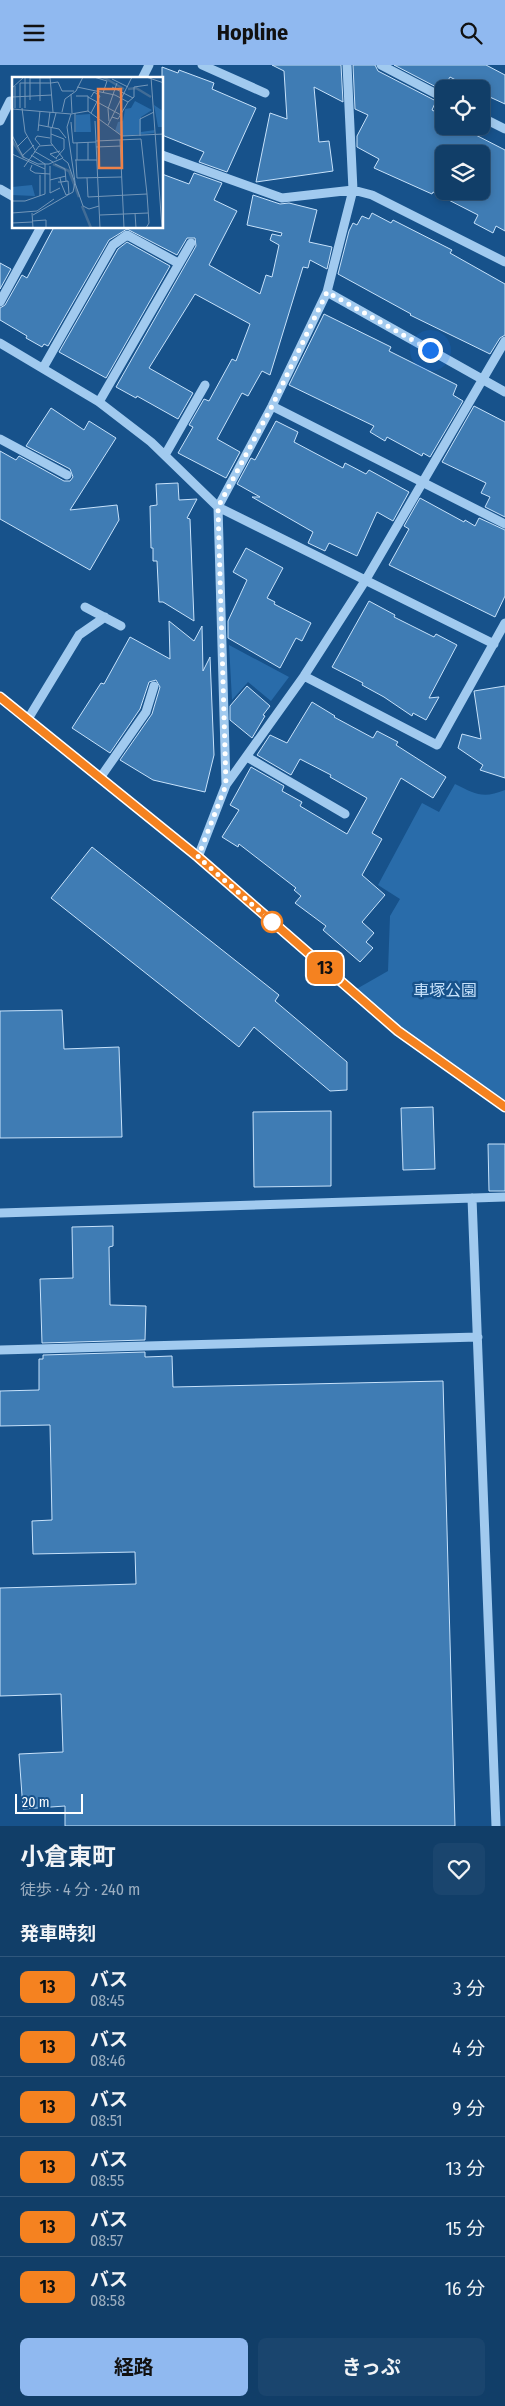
<!DOCTYPE html>
<html lang="ja">
<meta charset="utf-8">
<style>
body{margin:0;font-family:"Fira Sans Condensed","Noto Sans JP",sans-serif;background:#1a456e;color:#f1f3f6;height:100vh;display:flex;flex-direction:column;font-size:19px;white-space:nowrap}
*{box-sizing:border-box;margin:0}
p{font-size:16px;color:#9caec0}
.icon{flex:none;width:28px;height:28px;fill:none;stroke:currentColor;stroke-width:2;stroke-linecap:round;stroke-linejoin:round}
.map{position:relative;height:1761px;overflow:hidden}
.drawer{display:flex;flex-direction:column;background:#113e68;flex:1}
.drawer>*{flex:none}
.badge{padding:0 10px;border-radius:8px;font-size:18px;line-height:32px}
.tools{position:absolute;left:435px;top:15px;display:grid;gap:10px}
.tools a{display:grid;place-items:center;width:55px;height:55px;border-radius:8px;background:#113e68;box-shadow:0 2px 8px #0003,0 0 0 1px #30577c;font-size:25px}
.scale{position:absolute;left:15px;bottom:12px;width:68px;box-sizing:border-box;padding-left:5px;border:2px solid #fff;border-top:0;font-size:14px;line-height:18px;white-space:nowrap;color:#fff;-webkit-text-stroke:4px #17528b;paint-order:stroke}
.you{position:absolute;width:25px;height:25px;margin:-12px;border:4px solid #fff;border-radius:50%;background:#1a73e8;box-shadow:0 0 0 8px #1a73e833}
.map>.badge{position:absolute;translate:-50% -50%;box-shadow:0 0 0 2px #fff}
h2{padding:0 20px;font-size:19px;line-height:45px}
.round{display:grid;place-items:center;flex:none;width:52px;height:52px;border-radius:8px;background:#1a456e}
.headline{display:flex;align-items:center;justify-content:space-between;height:85px;padding:0 20px}
h1{font-size:24px;font-weight:700;line-height:38px}
.cta{display:flex;gap:10px;margin-top:auto;padding:10px 20px}
.cta a{flex:1;height:58px;border-radius:8px;background:#90b9f0;color:#111;font-size:20px;font-weight:700;line-height:58px;text-align:center}
.cta a+a{background:#1a456e;color:#f1f3f6}
ul{padding:0;list-style:none}
li{display:flex;align-items:center;gap:15px;height:60px;padding:0 20px;border-top:1px solid #30577c}
li div{flex:1}
li b{display:block;font-size:19px}
li em{font-style:normal}
li .badge{min-width:55px;font-weight:700;text-align:center}
header{display:flex;justify-content:space-between;align-items:center;height:65px;padding:0 20px;background:#90b9f0;color:#111;font-size:22px;font-weight:700}
.map>svg:first-child{display:block}
</style>
<header><svg class="icon" aria-label="menu" viewBox="0 0 24 24"><path d="M4 6h16M4 12h16M4 18h16"/></svg>Hopline<svg class="icon" aria-label="search" viewBox="0 0 24 24"><circle cx="10" cy="10" r="6"/><path d="M15 15l6 6"/></svg></header>
<div class="map">
<svg width="505" height="1761" viewBox="0 0 505 1761">
<rect width="100%" height="100%" fill="#17528b"/>
<path fill="#296caa" d="M229,580L289,612L271,636L248,617L232,635Z
M455,719C475,729 483,734 505,725V1042L353,926L388,906L390,851L400,834L378,820L422,738L439,747Z"/>
<path fill="#3f7cb4" stroke="#c7e2fb" fill-rule="evenodd" d="M272,0H341L343,37L314,22L319,77L329,76L333,106L256,117L270,48L287,54L284,6Z
M353,0H375L378,6L436,36L432,45L444,51V61H473L470,67L505,85V166L496,161L493,168L474,158L478,150L433,127L432,129L374,103L379,94L357,82V71L368,50L355,44ZM444,89H481V126H444Z
M394,0H486L505,10V39L481,28V24H473L450,12L442,25Z
M162,2L178,8L179,5L214,18L212,24L256,43L227,107L199,97L204,87L162,70Z
M194,108L222,118L214,135L237,146L209,200L260,229L266,210L272,212L279,180L270,175L272,169L281,171L282,168L247,160L253,130L280,139L289,138L317,145L309,177L332,182L327,204L310,195L308,203L303,202L270,310L262,306L248,331L242,328L217,374L240,387L226,413L178,388L193,362L189,360L204,334L209,336L232,294L236,296L250,259L195,229L149,303L193,328L178,354L137,331L136,333L116,322L196,181L195,173H187L177,190L127,164L109,175L48,281L44,279L42,282L26,273L27,271L0,255V243L5,240L22,210L27,213L54,162H162V109L189,119Z
M372,148L391,158L393,155L452,185L450,188L505,219V270L500,273L490,289L410,250L411,249L338,209L349,166L353,158L357,160L362,151L369,154Z
M127,177L170,201L106,313L59,287L118,184Z
M0,198L11,204L0,224Z
M324,249L391,282L389,286L457,320L453,330L463,336L430,392L423,388L422,391L387,372L385,376L370,367L374,361L289,320Z
M474,341L505,357V452L485,442L490,432L481,428L486,418L442,397Z
M51,343L84,365L89,356L116,373L70,445L117,440L119,455L90,505L0,454V386L16,395L19,391L64,416H70L73,412L70,404L26,381Z
M276,356L298,367L294,377L343,403L345,398L366,409L369,405L409,427L393,456L377,447L357,491L329,478L325,486L308,478L313,467L252,432H260L237,419L251,393L255,395Z
M178,418L179,435L197,434L187,453L190,454L194,556L163,537H159L157,496H153V483H151L150,441L157,440L156,419Z
M420,433L464,457L465,455L475,461L479,453L505,465V531L495,552L389,500L409,464L404,461Z
M246,483L283,503L267,533L275,537L274,539L311,558L302,576L296,573L280,603L228,573V556L247,515L233,507Z
M369,536L395,550L394,552L434,572L436,569L457,580L429,633L439,632L426,655L413,648L412,651L384,632L362,620L363,618L332,602Z
M169,556L194,576L202,561L203,606L210,592L214,690L205,727L153,715L120,695L152,649L160,622L156,615L149,617L140,644L110,688L72,663L101,618L104,619L130,572L170,594Z
M247,621L270,641L263,650L265,651L252,673L230,655V641Z
M505,621V713L480,705L483,700L458,683L462,669L481,674L474,626Z
M312,637L335,651L334,652L373,673L377,666L398,677L396,680L446,712L433,733L401,713L372,768L382,774L362,810L385,830L362,857L374,868L366,877L373,883L360,897L323,865L326,861L295,838L301,831L294,825L296,823L239,779L238,782L222,772L239,745L230,740L251,702L284,721L282,726L302,737L300,741L347,769L367,733L330,712L331,710L300,694L291,710L257,690L270,670L287,678Z
M92,782L279,930L275,936L347,997V1025L330,1026L254,962L239,982L51,833Z
M62,945L64,984L119,982L122,1072L0,1073V946Z
M433,1042L435,1104L403,1105L401,1043Z
M331,1046V1121L254,1122L253,1047Z
M488,1079H505V1126H489Z
M113,1161V1181L109,1182L110,1240L146,1241L145,1275L42,1278L40,1214L73,1213L72,1162Z
M145,1287V1292L172,1291L173,1322L443,1316L455,1761H65V1741L23,1744L19,1689L63,1687L61,1629L0,1631V1523L136,1519L135,1487L33,1489L32,1456L52,1455L50,1360L0,1361V1326L39,1325V1294H43V1290Z"/>
<g fill="none" stroke-linecap="round" stroke-linejoin="round">
<path stroke="#a1caef" stroke-width="9" d="M202,0L265,28
M381,0L444,33
M142,14L149,0
M481,52L505,64
M0,56L10,36L14,38
M162,90L282,133L353,125L372,130L505,197
M0,124L14,132
M327,227L505,327
M0,237L41,162
M0,278L99,337L151,377L218,442L494,579
M43,303L113,180L127,170L178,198
M99,337L191,178
M272,341L505,459
M0,374L67,410
M165,390L205,320
M85,542L121,561
M304,611L437,680L505,558
M0,632L198,792L399,966L505,1042
M28,654L79,570L105,552
M247,692L345,749
M100,713L146,647L154,621
M226,720L218,442L272,341L327,227L353,125L347,0
M198,792L226,720L304,611L365,516L505,276
M472,1133L496,1761
M0,1148L505,1132
M0,1285L478,1272"/>
</g>
<g fill="none" stroke-linecap="round" stroke-linejoin="round">
<g stroke="#fff" stroke-width="11">
<path id="line" d="M0,632L198,792L398,966L505,1042"/>
</g>
<use href="#line" stroke="#f58220" stroke-width="8"/>
<path stroke="#fff" stroke-width="5" stroke-dasharray="0 9" d="M272,857L198,792L226,720L218,442L272,341L327,227L430,285"/>
</g>
<circle fill="#fff" stroke="#f58220" stroke-width="2.5" cx="272" cy="857" r="10"/>
<g text-anchor="middle" dominant-baseline="central" stroke-width="5" stroke-linejoin="round" paint-order="stroke">
<g font-size="16" fill="#c7e2fb" stroke="#17528b">
<text x="445" y="925">車塚公園</text>
</g>
</g>
<g transform="translate(12 12)">
<rect width="151" height="151" fill="#17528b"/>
<path d="M123,24L140,33L129,40V55L143,53L142,56L111,59L103,54L106,45L111,44L113,32L119,31ZM142,28L151,34V50H146ZM78,37L79,55H64V38ZM20,108L23,119L0,118V110Z" fill="#296caa"/>
<path fill="none" stroke="#416c96" stroke-width="2.5" d="M91,0L112,12M116,12L124,11L139,20M0,64L12,81M41,87L57,94L67,120M70,129L79,151"/>
<path fill="none" stroke="#7497b9" stroke-width="1" d="M18,0V23M28,0V24M38,0L41,35M82,0L95,4L91,16M134,0L152,6M139,0L150,151M18,1H38M100,2L116,10M8,6H39M8,6V31M39,6L46,5L50,14H62M3,9V31M65,10L103,18L116,25L122,20V10L136,8M100,10L121,21M0,11L12,0M59,17L60,36M64,19H76V34M0,20L40,18M76,20L109,38M79,20L82,15L88,19L79,36M10,31L13,55L23,73M13,31V0M0,32L59,37L76,34L110,59L152,57M50,35L53,22L64,14L71,0M63,36V55M100,40L106,42L116,25M83,44L88,151M97,44L96,32L105,6M59,45L61,66L84,65M27,48L47,52L54,61M96,48L120,0M36,50L38,35M40,51L44,36M26,54L28,34M39,57L52,62V72L44,81M0,58L11,80L26,87H37L51,81L39,66V51M128,59V42L142,35M108,63L112,151M84,64L129,62L135,117M76,65V83M65,66V83M28,68L23,62L25,59L38,61M5,70L16,59M84,70L109,69M22,74L41,85M0,77L33,92M19,78L33,87M10,79L22,68M45,82L38,77L48,74M51,82L56,86L71,129L77,132L87,129M63,83H85M64,83L65,101L110,100M43,87L53,92L54,104M20,88L18,93L23,96L38,97M38,89V116L48,111M12,90L27,69L41,68M75,101L76,120L135,117L137,146L134,151M38,103L54,99M46,105H49L56,104L57,117L54,118L49,106V105L48,101M28,119V98M0,124H13L33,117V87M0,136L25,134L42,122M20,136L21,151M123,136L124,151M21,138L61,115L63,105L55,50L59,37M88,138L136,136M20,144L34,143V150M0,146L20,145"/>
<path fill="#ee8249" fill-opacity="0.15" stroke="#ee8249" stroke-width="2.5" d="M86,12H109L110,91H87Z"/>
<rect width="151" height="151" fill="none" stroke="#fff" stroke-width="2.5"/>
</g>
</svg>
<div class="tools">
<a><svg class="icon" aria-label="locate" viewBox="0 0 24 24"><circle cx="12" cy="12" r="6"/><path d="M12 2v4M12 18v4M2 12h4M18 12h4"/></svg></a>
<a><svg class="icon" aria-label="layers" viewBox="0 0 24 24"><path d="M12 4l9 5-9 5-9-5zM3 14l9 5 9-5"/></svg></a>
</div>
<div class="scale">20 m</div>
<div class="you" style="left:430px;top:285px"></div>
<b class="badge" style="left:325px;top:903px;background:#f58220;color:#111">13</b>
</div>
<section class="drawer">
<div class="headline"><div><h1>小倉東町</h1><p>徒歩 · 4 分 · 240 m</p></div><a class="round"><svg class="icon" aria-label="heart" viewBox="0 0 24 24"><path d="M12 20l-8-8c-3-5 5-10 8-4 3-6 11-1 8 4z"/></svg></a></div>
<h2>発車時刻</h2>
<ul>
<li><span class="badge" style="background:#f58220;color:#111">13</span><div><b>バス</b><p>08:45</p></div><em>3 分</em></li>
<li><span class="badge" style="background:#f58220;color:#111">13</span><div><b>バス</b><p>08:46</p></div><em>4 分</em></li>
<li><span class="badge" style="background:#f58220;color:#111">13</span><div><b>バス</b><p>08:51</p></div><em>9 分</em></li>
<li><span class="badge" style="background:#f58220;color:#111">13</span><div><b>バス</b><p>08:55</p></div><em>13 分</em></li>
<li><span class="badge" style="background:#f58220;color:#111">13</span><div><b>バス</b><p>08:57</p></div><em>15 分</em></li>
<li><span class="badge" style="background:#f58220;color:#111">13</span><div><b>バス</b><p>08:58</p></div><em>16 分</em></li>
</ul>
<div class="cta"><a>経路</a><a>きっぷ</a></div>
</section>
